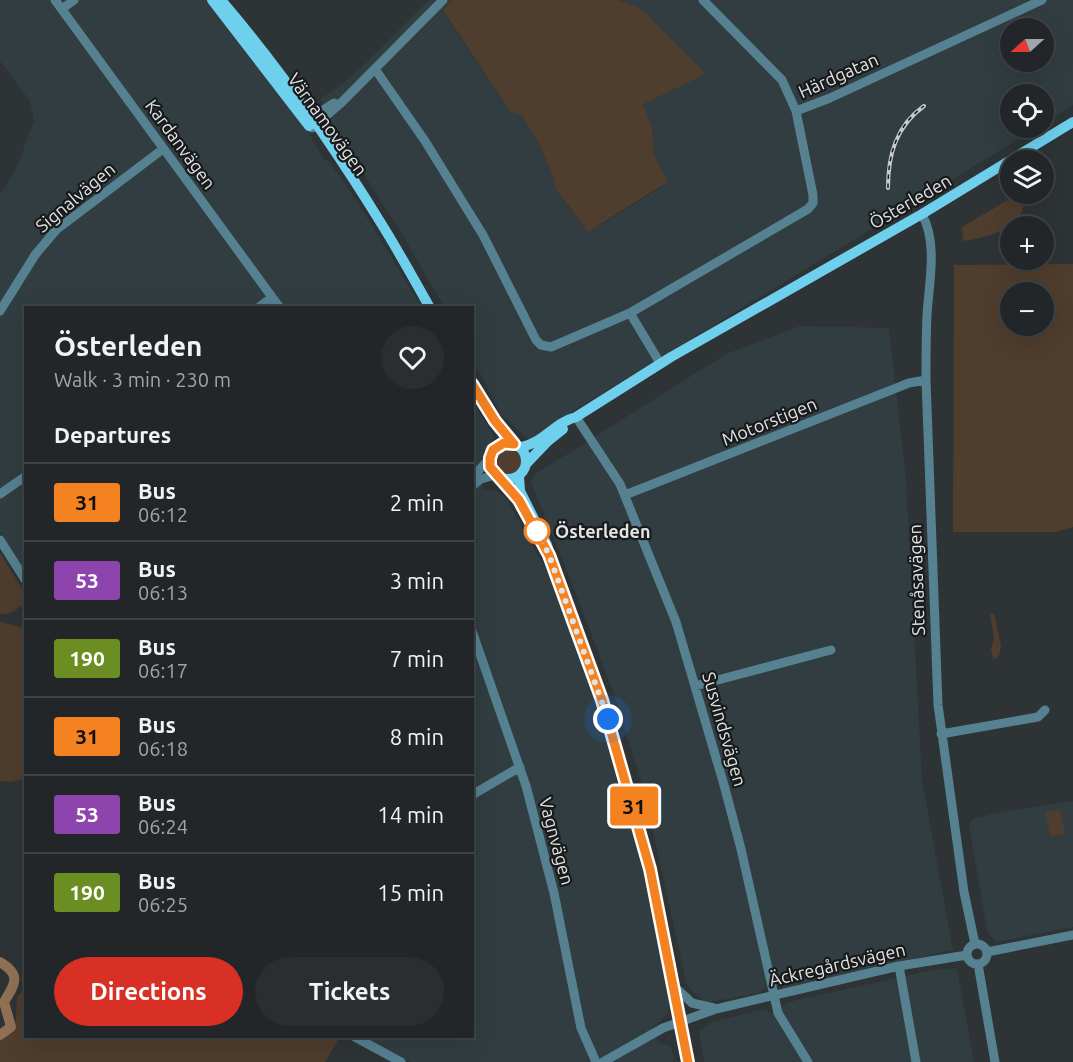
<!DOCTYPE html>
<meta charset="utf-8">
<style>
body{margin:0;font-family:Ubuntu,sans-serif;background:#2a2e30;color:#f1f3f6;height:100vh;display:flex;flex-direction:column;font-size:22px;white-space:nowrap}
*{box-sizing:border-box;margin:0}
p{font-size:20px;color:#a2a5a8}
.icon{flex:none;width:33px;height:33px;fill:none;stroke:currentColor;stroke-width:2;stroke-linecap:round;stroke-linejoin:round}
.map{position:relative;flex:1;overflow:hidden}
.drawer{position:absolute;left:24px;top:306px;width:450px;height:732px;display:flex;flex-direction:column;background:#222628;border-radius:0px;box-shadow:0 6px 24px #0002,0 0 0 2px #3f4345}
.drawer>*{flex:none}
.badge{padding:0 12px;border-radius:4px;font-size:21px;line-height:39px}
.needle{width:39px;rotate:249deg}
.fabs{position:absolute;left:1000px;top:18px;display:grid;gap:12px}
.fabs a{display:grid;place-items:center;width:54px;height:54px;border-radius:50%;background:#222628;box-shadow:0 6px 24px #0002,0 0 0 2px #3f4345;font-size:30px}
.you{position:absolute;width:30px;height:30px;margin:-15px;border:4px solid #fff;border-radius:50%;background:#1a73e8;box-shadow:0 0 0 9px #1a73e833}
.map>.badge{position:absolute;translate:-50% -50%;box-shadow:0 0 0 3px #fff}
h2{padding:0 30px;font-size:22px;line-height:54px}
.round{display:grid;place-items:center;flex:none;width:63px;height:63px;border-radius:32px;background:#2a2e30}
.summary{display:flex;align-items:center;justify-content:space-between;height:102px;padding:0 30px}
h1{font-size:28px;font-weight:600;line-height:45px}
.button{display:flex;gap:12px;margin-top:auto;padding:12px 30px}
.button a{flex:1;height:69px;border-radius:36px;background:#d93025;color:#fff;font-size:24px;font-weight:600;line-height:69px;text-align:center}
.button a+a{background:#2a2e30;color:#f1f3f6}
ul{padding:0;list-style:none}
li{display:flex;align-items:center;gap:18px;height:78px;padding:0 30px;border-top:2px solid #3f4345}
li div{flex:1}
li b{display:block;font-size:22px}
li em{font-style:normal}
li .badge{min-width:66px;font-weight:700;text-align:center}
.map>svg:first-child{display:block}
</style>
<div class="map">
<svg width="1073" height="1062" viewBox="0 0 1073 1062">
<rect width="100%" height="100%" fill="#2e3335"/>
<path fill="#313d41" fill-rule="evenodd" d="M0,0H208L305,126L324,160H327L338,174L360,206L422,307L26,308L25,573L0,532V195L17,167L34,120L30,101L0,61Z
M429,0H452L443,11L510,111L515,114H521L538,142L550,169L557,191L568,207L581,220L602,224L660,188L667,180L654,154L652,128L642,104L658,95L636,6L618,0H1073V105L1044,123V94H1011V128H1037L560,419L529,440L502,416L473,360L472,308L444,307L402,234L333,126L329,118L330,115L320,99L342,84L367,62ZM1011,28H1044V62H1011Z
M800,326L889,328L906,479L922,780L953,950L783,988L778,986L763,989L760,993L705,1003L687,985L644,792L617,703L574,588L531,482L534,475L726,354Z
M473,401L494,437L485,458L473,473L484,489L497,491L506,498L549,575L585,670L607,738L632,828L653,914L669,1003L668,1014L650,1030L659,1043L671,1046L674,1062H410L361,1037L472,1036Z
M1073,801V927L996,942L988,933L985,919L969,825L972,819L1005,811Z
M957,968L974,1062H704L699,1031L713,1022L765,1009L771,1014L781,1009L785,1004L797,1000L933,970Z"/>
<path fill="#4f3d2d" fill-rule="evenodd" d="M452,0H618L636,6L646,13L706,74L643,104L652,128L654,154L667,180L666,183L588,232L557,191L550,169L538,142L521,114H515L510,111L443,10Z
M1018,194H1023C1031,227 987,238 963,241L962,227Z
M1073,264V527L1056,532H953L954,265ZM1011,292H1044V326H1011Z
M493 461a15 15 0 1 1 30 0a15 15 0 1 1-30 0Z
M0,553L25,593V603C17,609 11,615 0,614Z
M994,613L1001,646L999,656L993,660L991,649L994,639L990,614Z
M0,622L25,628V778L12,782L0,781Z
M1060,810L1065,834L1050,836L1045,812Z
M25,989L26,1036H335L338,1040L325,1062H0V1040C20,1028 15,1018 17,997Z"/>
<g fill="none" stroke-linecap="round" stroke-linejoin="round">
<path stroke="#917154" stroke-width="10" d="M0,962C22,975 15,984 4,1002L11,1027L0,1035"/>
<path stroke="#558190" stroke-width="9" d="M55,0L280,308
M703,0L782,80L796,111
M62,9L74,0
M375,69L425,141L483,235L536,340L541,345L551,347L630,313L808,209L813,203V195L796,111L830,98L1042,0
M307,120L334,103
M312,128L342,102L443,0
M922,214C938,244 929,282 927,315C926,336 926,358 926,380L938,705L964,892L975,944
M258,308L272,297
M0,311L35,255L56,230L163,149
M630,313L660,363
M576,417L620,484L676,622L724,785L741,849L778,1013L808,1062
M472,478L490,458
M472,486L481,479L495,475
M0,494L26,476
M625,495L909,383L926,380
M0,540L26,581
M472,631L526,786L554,893L581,1028L596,1062
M695,686L831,650
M941,734L1038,717L1045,710
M472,795L520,767
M967 954a10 10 0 1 1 20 0a10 10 0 1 1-20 0Z
M987,952L1073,935
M978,964L995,1062
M899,966L916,1062
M675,987L692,1003L714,1008
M353,1036L401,1062
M603,1062L663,1028L716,1009L899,966L967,955"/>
<path stroke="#6fd0ee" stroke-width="10" d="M212,0L309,126
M221,0C282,71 335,148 384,228C400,254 415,281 430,308
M472,384L495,421L514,444
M490 461a18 18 0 1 1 36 0a18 18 0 1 1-36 0Z
M520,447C541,445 555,422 576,417L671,357L922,214L1073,122
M526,464L548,441L563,429
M519,476L520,491L547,545L559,584L602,700L637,816L661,917L688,1062"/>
<g stroke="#c7cacb" stroke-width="4">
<path id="rail" d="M888,188C888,155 896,126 924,106"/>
</g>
<use href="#rail" stroke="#181a1b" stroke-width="1.5" stroke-dasharray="4.5" stroke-linecap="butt"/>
</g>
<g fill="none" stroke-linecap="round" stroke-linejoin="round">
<g stroke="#fff" stroke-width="14">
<path id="line" d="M472,384L495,421L514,444L504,443L493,450L490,458V467L519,500L549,555L602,700L650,869L688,1062"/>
</g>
<use href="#line" stroke="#f58220" stroke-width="9"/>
<path stroke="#e1e4e5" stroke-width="6" stroke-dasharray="0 10.8" d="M537,531L549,555L608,719"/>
</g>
<circle fill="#fff" stroke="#f58220" stroke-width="3" cx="537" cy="531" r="12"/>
<g text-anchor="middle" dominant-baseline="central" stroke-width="4.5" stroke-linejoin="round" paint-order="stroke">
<g font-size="18" fill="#e1e4e5" stroke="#181a1b">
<text transform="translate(838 75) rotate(-24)">Härdgatan</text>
<text transform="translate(328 124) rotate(54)">Värnamovägen</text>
<text transform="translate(181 144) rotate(54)">Kardanvägen</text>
<text transform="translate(75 197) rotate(-40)">Signalvägen</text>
<text transform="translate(910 201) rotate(-30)">Österleden</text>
<text transform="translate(769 421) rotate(-22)">Motorstigen</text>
<text transform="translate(916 580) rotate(-92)">Stenåsavägen</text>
<text transform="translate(725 729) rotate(74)">Susvindsvägen</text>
<text transform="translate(557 841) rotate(75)">Vagnvägen</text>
<text transform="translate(837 964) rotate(-13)">Äckregårdsvägen</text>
</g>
<g font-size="18" font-weight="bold" fill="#e1e4e5" stroke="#181a1b" text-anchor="start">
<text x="555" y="531">Österleden</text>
</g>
</g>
</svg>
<div class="fabs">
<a><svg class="needle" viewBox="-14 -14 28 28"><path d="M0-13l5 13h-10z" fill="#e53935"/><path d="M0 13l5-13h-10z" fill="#a2a5a8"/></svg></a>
<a><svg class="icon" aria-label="locate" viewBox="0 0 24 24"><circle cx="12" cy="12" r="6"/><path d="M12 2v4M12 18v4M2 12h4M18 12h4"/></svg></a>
<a><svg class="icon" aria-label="layers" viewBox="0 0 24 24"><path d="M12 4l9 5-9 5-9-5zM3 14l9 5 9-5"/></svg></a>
<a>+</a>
<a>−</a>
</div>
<div class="you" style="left:608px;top:719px"></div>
<b class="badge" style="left:634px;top:806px;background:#f58220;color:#111">31</b>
<section class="drawer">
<div class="summary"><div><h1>Österleden</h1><p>Walk · 3 min · 230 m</p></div><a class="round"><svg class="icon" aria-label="heart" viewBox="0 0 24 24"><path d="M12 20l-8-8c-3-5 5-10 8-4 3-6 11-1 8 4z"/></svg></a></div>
<h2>Departures</h2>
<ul>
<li><span class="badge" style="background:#f58220;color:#111">31</span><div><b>Bus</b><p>06:12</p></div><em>2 min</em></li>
<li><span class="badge" style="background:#8e44ad;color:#fff">53</span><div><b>Bus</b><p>06:13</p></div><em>3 min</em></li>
<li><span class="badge" style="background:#6b8e23;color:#fff">190</span><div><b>Bus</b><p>06:17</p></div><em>7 min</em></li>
<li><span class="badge" style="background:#f58220;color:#111">31</span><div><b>Bus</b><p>06:18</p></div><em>8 min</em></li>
<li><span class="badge" style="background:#8e44ad;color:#fff">53</span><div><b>Bus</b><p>06:24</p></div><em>14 min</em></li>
<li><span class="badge" style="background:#6b8e23;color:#fff">190</span><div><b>Bus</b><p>06:25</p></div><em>15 min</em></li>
</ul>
<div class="button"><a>Directions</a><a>Tickets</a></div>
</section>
</div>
